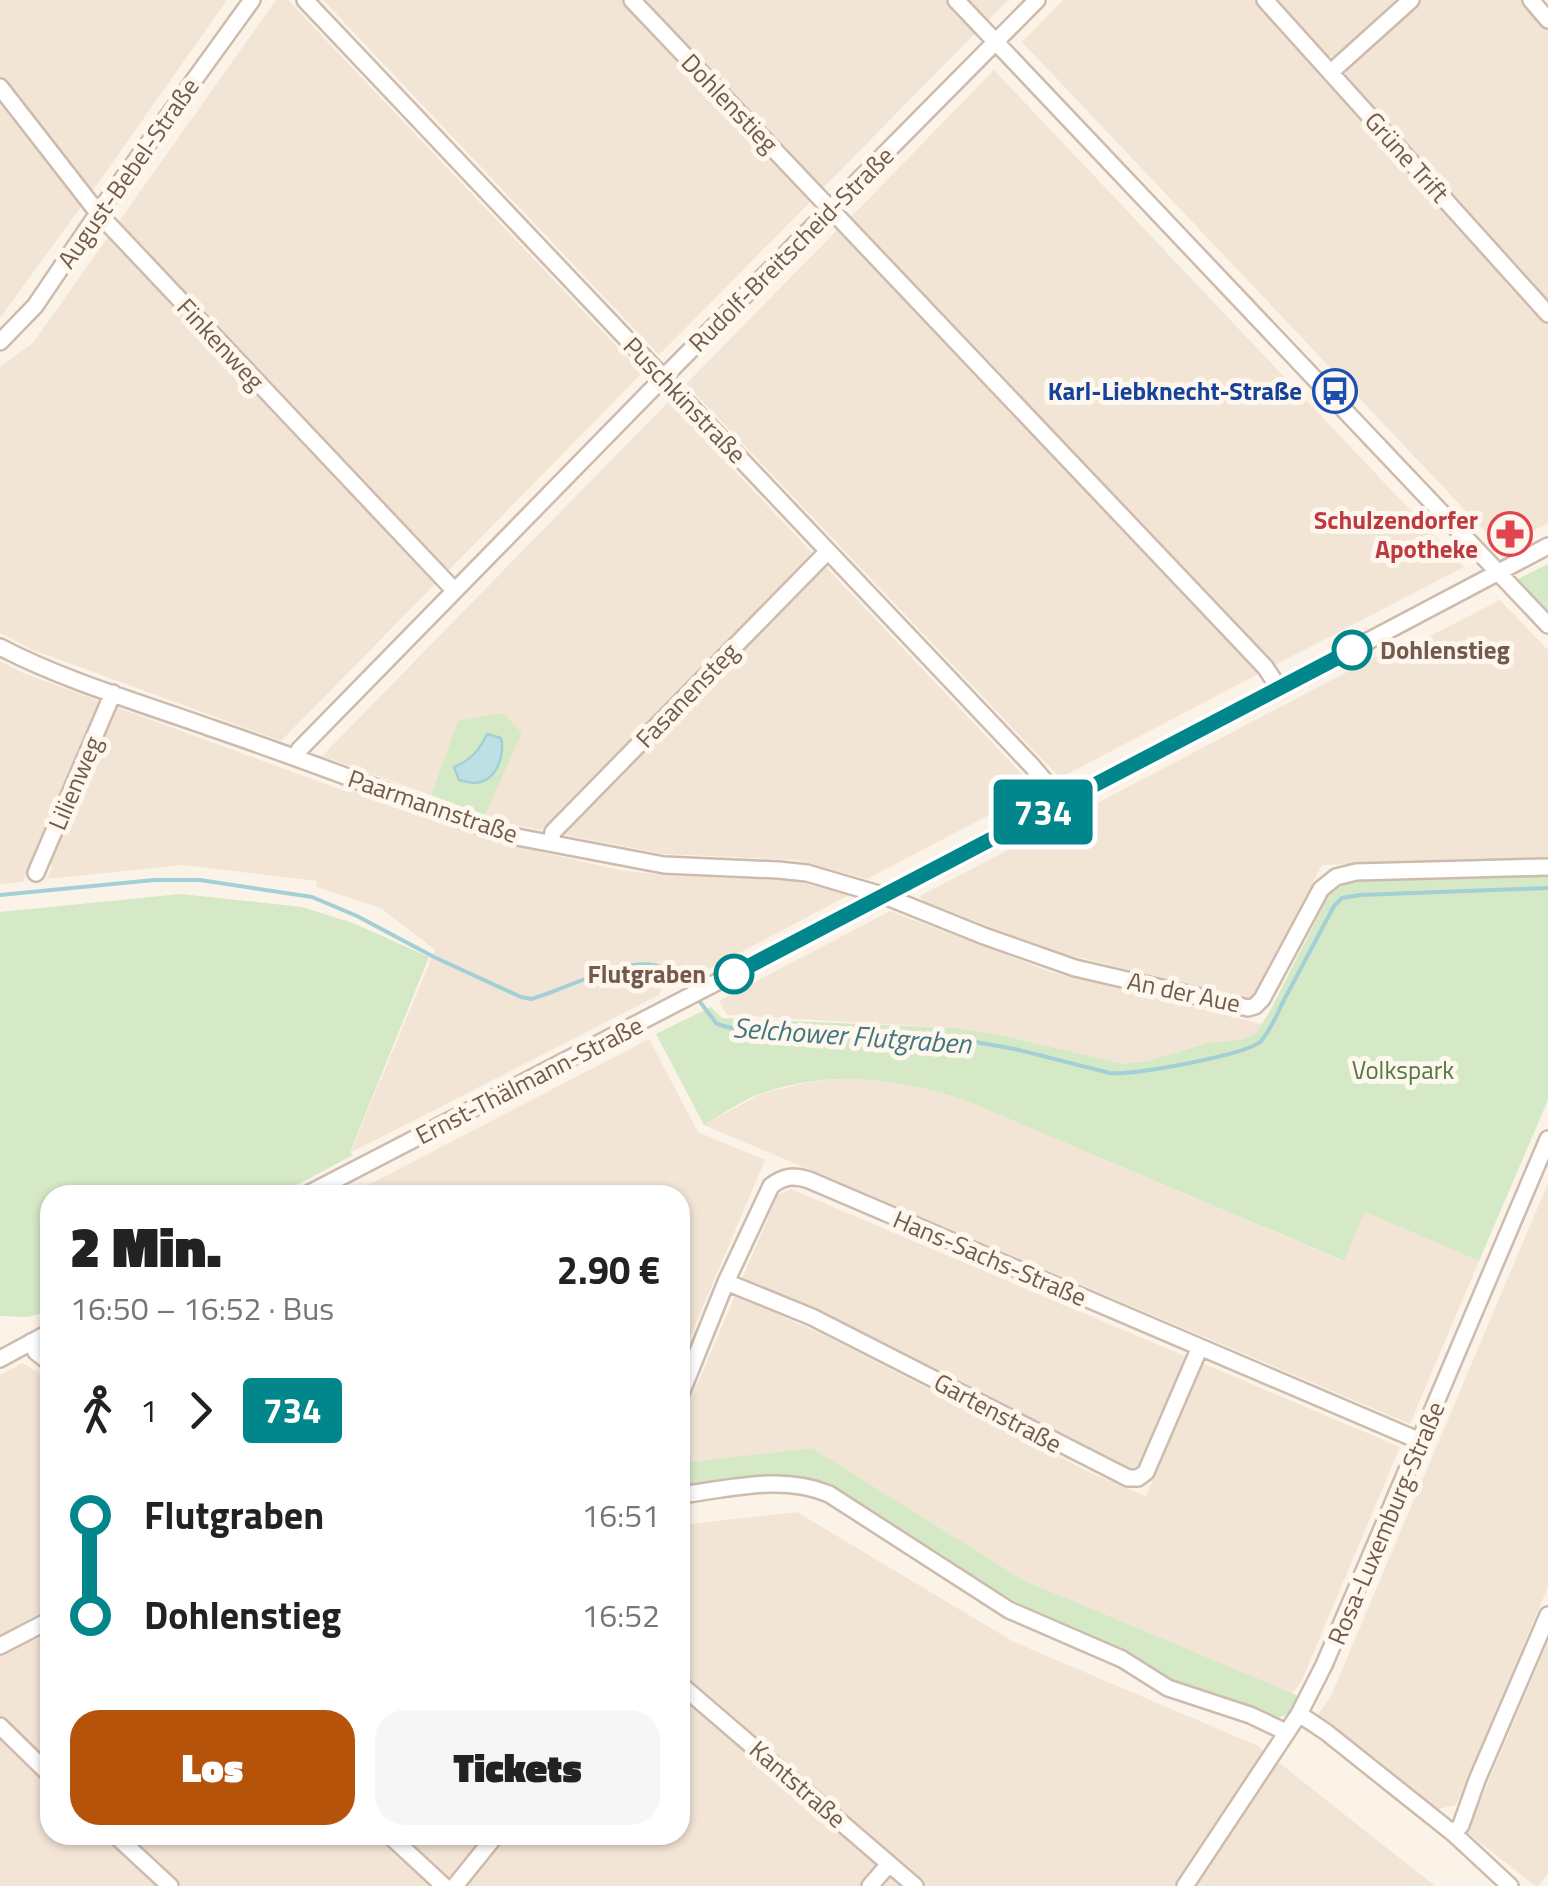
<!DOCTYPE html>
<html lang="de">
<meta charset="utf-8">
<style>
body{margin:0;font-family:"Titillium Web",sans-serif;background:#f6f6f6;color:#222;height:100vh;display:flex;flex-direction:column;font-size:38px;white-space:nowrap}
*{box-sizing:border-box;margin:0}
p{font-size:32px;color:#767676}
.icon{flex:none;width:55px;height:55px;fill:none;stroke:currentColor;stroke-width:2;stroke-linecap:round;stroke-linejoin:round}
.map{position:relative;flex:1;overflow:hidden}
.sheet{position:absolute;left:40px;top:1185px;width:650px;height:660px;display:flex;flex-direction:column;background:#fff;border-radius:30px;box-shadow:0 2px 8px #0004}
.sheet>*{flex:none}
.badge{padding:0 20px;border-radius:8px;font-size:35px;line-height:65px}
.map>.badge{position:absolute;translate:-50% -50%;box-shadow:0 0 0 5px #fff}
.legs{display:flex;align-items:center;gap:15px;height:110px;padding:0 30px;font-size:32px}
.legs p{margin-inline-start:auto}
.overview{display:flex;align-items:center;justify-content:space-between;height:170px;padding:0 30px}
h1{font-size:55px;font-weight:800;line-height:75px}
.action{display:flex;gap:20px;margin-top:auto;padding:20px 30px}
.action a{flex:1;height:115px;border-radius:30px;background:#b45309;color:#fff;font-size:40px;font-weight:800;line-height:115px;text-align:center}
.action a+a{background:#f6f6f6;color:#222}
ul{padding:0 30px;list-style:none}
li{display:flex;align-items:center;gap:35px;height:100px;font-size:38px}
li i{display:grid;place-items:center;width:15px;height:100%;margin:0 12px;background:currentColor}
li i::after{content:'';width:25px;height:25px;margin:-12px;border:8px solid;border-radius:50%;background:#fff}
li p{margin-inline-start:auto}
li:first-child i{background:linear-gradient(#0000 50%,currentColor 0)}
li:last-child i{background:linear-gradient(currentColor 50%,#0000 0)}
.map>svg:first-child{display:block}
</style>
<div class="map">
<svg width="1548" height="1886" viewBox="0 0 1548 1886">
<rect width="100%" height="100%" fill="#fbf3e7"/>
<path fill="#f3e5d6" d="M0,0H227L91,193L0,76Z
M276,0H288L642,373L446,573L117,224Z
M323,0H624L813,199L659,355Z
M641,0H1008L821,190Z
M1063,0H1257L1548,324V523L1501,548L1022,42Z
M1273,0H1401L1338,57L1323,56Z
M1420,0H1524L1548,28V305L1346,80V66Z
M994,70L1464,567L1273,666L849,219Z
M0,96L83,204L0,318Z
M840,227L1262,672L1060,778L686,384Z
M110,234L437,582L281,741L33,650L0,633V367L33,343Z
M669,401L815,556L545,831L515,825L485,815L522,733L458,722L431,795L322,756Z
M824,565L1037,790L867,879L796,860L664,854L559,834Z
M1500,600L1548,650V858L1322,865L1251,1000L1057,952L923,901L920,896L1404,642L1407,648Z
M0,661L23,673L102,702L39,856L33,859L23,882L0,884Z
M113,706L350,793L352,790L509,845L620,870L662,875L795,881L849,895L709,969L683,971L669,964L659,995L350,1153L435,950L381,908L316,887L317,881L183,865L47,879L52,867L50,860Z
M890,911L1051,972L1262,1024L1255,1034L1239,1040L1211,1042L1147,1061L1123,1064L954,1028L727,1015L719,1001Z
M649,1039L698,1132L765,1160L680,1361V1195H349Z
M852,1078L891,1080L928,1088L962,1099L1343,1261L1365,1212L1479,1261L1410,1424L704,1125L763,1093L810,1082Z
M1548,1183V1587L1456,1805L1438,1809L1318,1715L1331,1696Z
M791,1189L1187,1357L1141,1464L1128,1470L741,1281L778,1195Z
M735,1296L824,1335L1091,1473L1146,1496L1202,1363L1400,1447L1302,1680L1292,1694L1023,1580L812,1448L684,1463L680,1458V1424Z
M23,1363L50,1380V1835H680V1525L797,1512L1014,1642L1258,1746L1435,1886H0V1375Z
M1548,1641V1874L1538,1886H1535L1467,1832Z"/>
<path fill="#d5e9c6" d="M1548,564V615L1514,581Z
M503,713L522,733L485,815L431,795L458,721Z
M1548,875V1100L1479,1261L1365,1212L1344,1261L962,1099C898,1078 831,1070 765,1092C744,1099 723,1114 704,1125L656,1034L711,1007L722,1018L954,1028L1000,1035L1123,1064L1147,1061L1211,1042L1239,1040L1255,1034L1269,1013L1330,893L1343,885L1360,881Z
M181,894L302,907L353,923L429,957L350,1152L353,1155L278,1195H50V1311L28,1317L0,1316V912Z
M812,1448L1023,1580L1301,1697L1291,1713L1275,1719L1186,1690L1047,1619L929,1552L814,1482L680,1490V1463Z"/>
<path fill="#bce0e4" stroke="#a3cfd6" stroke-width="2.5" d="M487,734L501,738C505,755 497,781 475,783C470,783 464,781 459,780L454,767C471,760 479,751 487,734Z"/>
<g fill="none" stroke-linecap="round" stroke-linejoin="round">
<path stroke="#a3cfd6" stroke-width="4" d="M0,895L154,880H200L312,897L357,916L434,957L521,997L531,999C561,991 632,954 660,967C670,972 684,982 691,990
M697,998L717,1024L731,1028L953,1038L1015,1049L1110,1073C1132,1076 1244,1055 1260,1042C1270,1032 1277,1014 1283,1002C1300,970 1317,938 1334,906L1342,898L1360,895L1548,888"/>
<g stroke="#cdbbae" stroke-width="20">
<path id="minor" d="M305,0L1032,766L1050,787L1060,803
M632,0L1265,667L1279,688
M956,0L1548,625
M1265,0L1548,314
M1531,0L1548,20
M1331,72L1411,0
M0,87L98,213L454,590
M0,342L35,306L98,213L252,0
M0,647C65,681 144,704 214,729C308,761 400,797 494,831L517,837L664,865L778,870L807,873L882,895L984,936L1075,968L1248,1008L1255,1006L1262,999L1321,889L1336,877L1356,872L1548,867
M296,757L299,750L663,378L1037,0
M551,843L553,832L828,551
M36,873L113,693
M306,1195L997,837L1548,546
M726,1282L812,1317L1128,1478H1138L1146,1472L1200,1347
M31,1342L36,1352L50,1363
M0,1359L50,1332
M680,1396L726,1282L771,1186C784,1176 793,1175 809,1180L1420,1441
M680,1495C729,1489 782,1474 829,1494L1009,1610L1122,1659L1168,1688L1250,1715L1286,1732
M0,1646L50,1620
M680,1684L915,1886
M1299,1714L1326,1732L1454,1834L1510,1886
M0,1726L50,1775
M1454,1834L1461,1825L1477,1780L1548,1615
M115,1835L170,1886
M389,1835L444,1886
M455,1886L496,1835
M870,1886L889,1864
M1185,1886L1299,1714L1324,1665L1548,1139"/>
</g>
<use href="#minor" stroke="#fff" stroke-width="15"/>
</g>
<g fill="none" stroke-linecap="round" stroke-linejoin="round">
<g stroke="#fff" stroke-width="22">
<path id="line-1" d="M734,974L1352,650"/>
</g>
<use href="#line-1" stroke="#00868b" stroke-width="15"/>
</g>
<defs>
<g id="bus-ring" transform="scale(2.25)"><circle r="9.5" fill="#fef7ed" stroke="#1a4fb4" stroke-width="1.5"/><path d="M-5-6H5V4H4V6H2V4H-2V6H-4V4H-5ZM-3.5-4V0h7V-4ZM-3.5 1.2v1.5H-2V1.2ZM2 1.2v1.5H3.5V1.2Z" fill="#1a4fb4"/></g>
<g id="pharmacy-ring" transform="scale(2.25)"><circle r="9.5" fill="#fef7ed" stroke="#e0444e" stroke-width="1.5"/><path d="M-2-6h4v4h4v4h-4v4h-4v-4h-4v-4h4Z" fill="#e0444e"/></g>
</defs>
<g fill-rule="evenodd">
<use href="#bus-ring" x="1335" y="391"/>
<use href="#pharmacy-ring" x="1510" y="534"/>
</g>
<g fill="#fff" stroke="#00868b" stroke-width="5">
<circle cx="1352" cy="650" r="18"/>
<circle cx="734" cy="974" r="18"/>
</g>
<g text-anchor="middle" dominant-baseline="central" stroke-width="10" stroke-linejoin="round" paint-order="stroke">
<g font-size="25" fill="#745a4c" stroke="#fef7ed">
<text transform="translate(730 103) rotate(46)">Dohlenstieg</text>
<text transform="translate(1407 157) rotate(48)">Grüne Trift</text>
<text transform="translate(128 173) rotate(-55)">August-Bebel-Straße</text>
<text transform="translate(791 249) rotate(-45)">Rudolf-Breitscheid-Straße</text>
<text transform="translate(221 344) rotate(47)">Finkenweg</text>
<text transform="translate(685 400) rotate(46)">Puschkinstraße</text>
<text transform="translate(687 695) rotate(-46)">Fasanensteg</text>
<text transform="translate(75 783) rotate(-67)">Lilienweg</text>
<text transform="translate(433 806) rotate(19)">Paarmannstraße</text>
<text transform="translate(1184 992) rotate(12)">An der Aue</text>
<text transform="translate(529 1080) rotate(-27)">Ernst-Thälmann-Straße</text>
<text transform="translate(990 1258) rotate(23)">Hans-Sachs-Straße</text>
<text transform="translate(998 1413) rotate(28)">Gartenstraße</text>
<text transform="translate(1386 1523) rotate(-67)">Rosa-Luxemburg-Straße</text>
<text transform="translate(798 1784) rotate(41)">Kantstraße</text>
</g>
<g font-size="25" font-weight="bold" fill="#164399" stroke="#fef7ed" text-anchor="end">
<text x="1302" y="391">Karl-Liebknecht-Straße</text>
</g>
<g font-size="25" font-weight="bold" fill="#be3a42" stroke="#fef7ed" text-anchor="end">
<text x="1478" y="520">Schulzendorfer<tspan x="1478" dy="29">Apotheke</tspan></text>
</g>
<g font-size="25" font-weight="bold" fill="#745a4c" stroke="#fef7ed" text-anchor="start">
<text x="1380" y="650">Dohlenstieg</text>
<text x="706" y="974" text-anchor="end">Flutgraben</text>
</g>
<g font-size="25" fill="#557945" stroke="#fef7ed">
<text x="1403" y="1070">Volkspark</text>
</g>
<g font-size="28" font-style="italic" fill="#43777f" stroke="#fef7ed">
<text transform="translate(852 1035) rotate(4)">Selchower Flutgraben</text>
</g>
</g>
</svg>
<b class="badge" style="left:1043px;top:812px;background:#00868b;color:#fff">734</b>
<section class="sheet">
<div class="overview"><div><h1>2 Min.</h1><p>16:50 – 16:52 · Bus</p></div><b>2.90 €</b></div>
<div class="legs"><svg class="icon" aria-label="walk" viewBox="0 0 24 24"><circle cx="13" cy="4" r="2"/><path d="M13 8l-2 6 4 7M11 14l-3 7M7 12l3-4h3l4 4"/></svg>1<svg class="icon" aria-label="forward" viewBox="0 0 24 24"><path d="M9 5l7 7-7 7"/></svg><b class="badge" style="background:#00868b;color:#fff">734</b></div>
<ul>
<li><i style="color:#00868b"></i><b>Flutgraben</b><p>16:51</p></li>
<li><i style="color:#00868b"></i><b>Dohlenstieg</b><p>16:52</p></li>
</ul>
<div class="action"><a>Los</a><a>Tickets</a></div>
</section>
</div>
